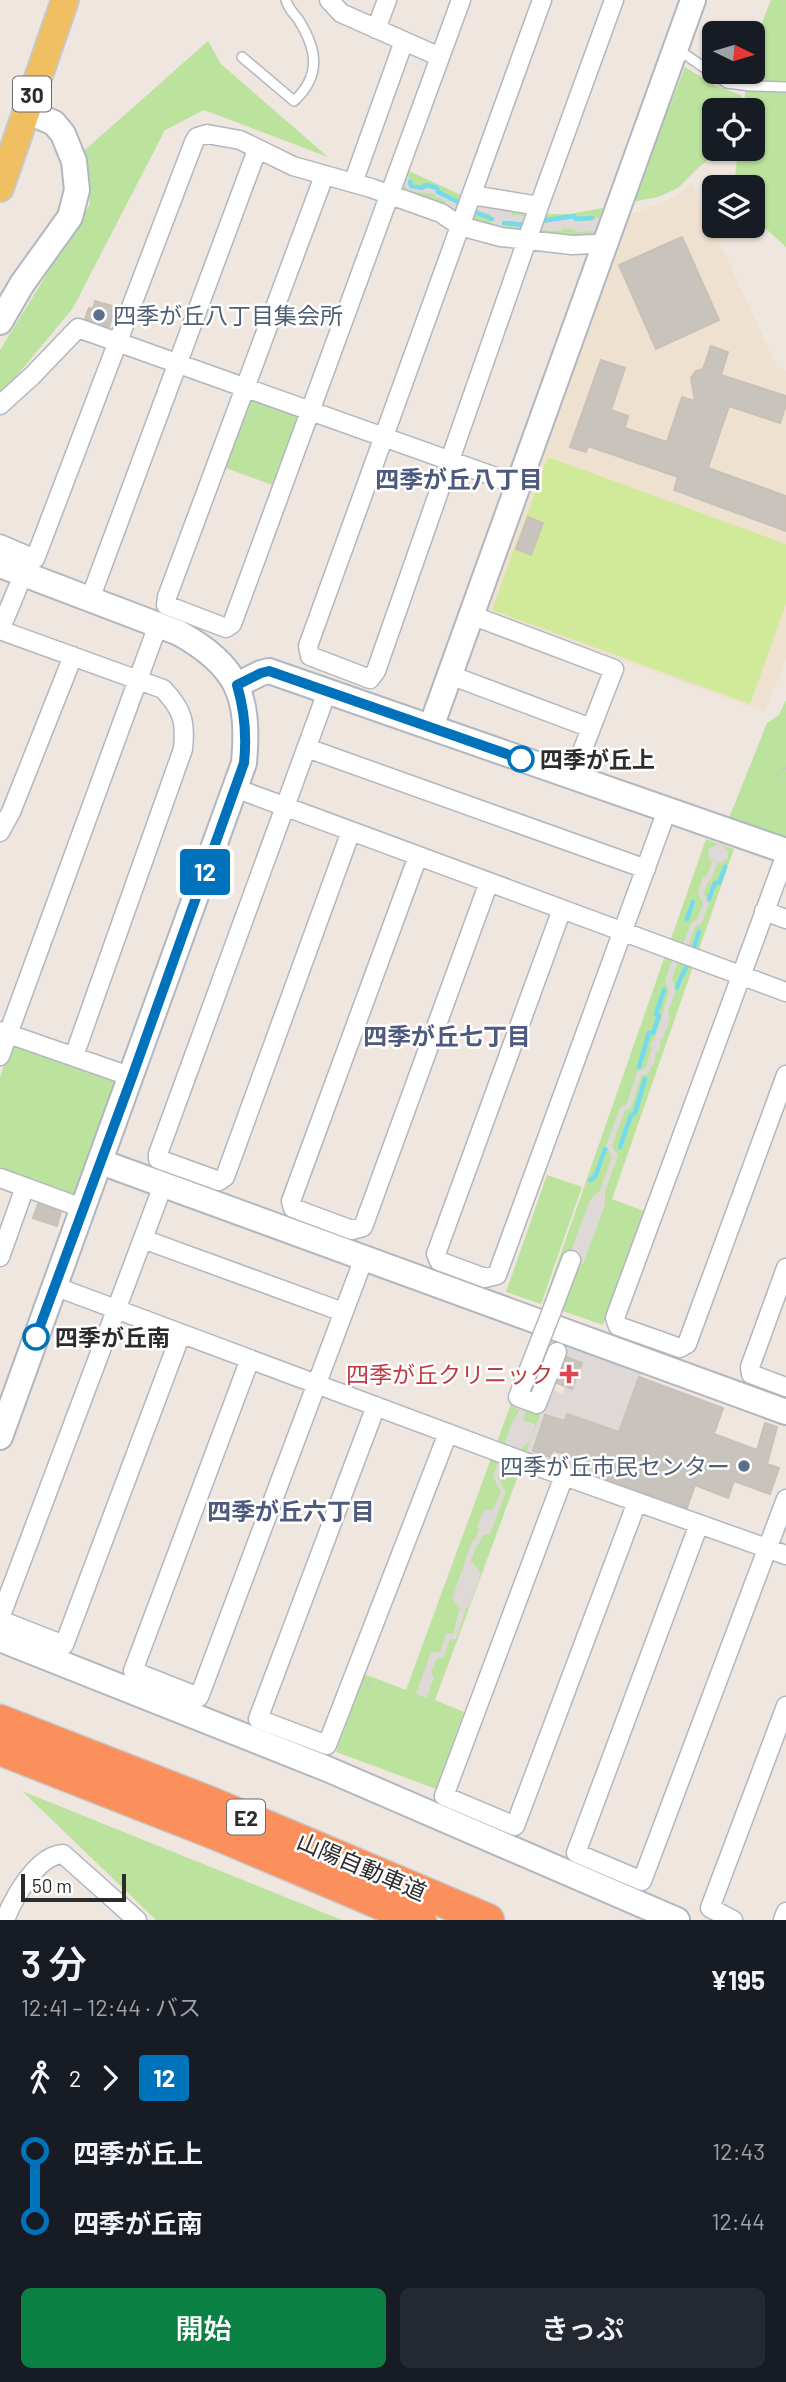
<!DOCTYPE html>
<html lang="ja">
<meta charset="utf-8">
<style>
body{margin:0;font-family:Barlow,"Noto Sans JP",sans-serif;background:#242831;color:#f1f3f6;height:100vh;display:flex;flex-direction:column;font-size:26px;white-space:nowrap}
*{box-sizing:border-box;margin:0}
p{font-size:23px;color:#9ea1a6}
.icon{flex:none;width:38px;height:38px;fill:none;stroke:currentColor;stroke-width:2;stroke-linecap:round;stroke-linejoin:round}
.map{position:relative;height:1920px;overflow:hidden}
.panel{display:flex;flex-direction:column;background:#171b24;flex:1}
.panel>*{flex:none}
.badge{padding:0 14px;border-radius:5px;font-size:24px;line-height:46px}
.needle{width:46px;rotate:95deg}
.tools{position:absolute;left:702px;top:21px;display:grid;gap:14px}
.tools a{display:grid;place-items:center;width:63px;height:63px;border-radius:10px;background:#171b24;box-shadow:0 2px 5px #0004;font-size:35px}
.scale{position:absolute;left:21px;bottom:18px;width:105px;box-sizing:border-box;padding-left:7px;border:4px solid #2c2c2c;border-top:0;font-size:19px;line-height:24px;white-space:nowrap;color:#2c2c2c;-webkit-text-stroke:5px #fff;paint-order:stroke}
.map>.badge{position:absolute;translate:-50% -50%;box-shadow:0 0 0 4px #fff}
.legs{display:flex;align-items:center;gap:10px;height:77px;padding:0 21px;font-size:23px}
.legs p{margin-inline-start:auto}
.head{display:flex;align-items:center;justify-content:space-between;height:119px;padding:0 21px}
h1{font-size:38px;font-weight:600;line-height:52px}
.cta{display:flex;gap:14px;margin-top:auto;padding:14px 21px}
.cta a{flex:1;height:80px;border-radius:10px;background:#0b8043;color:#fff;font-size:28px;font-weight:600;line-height:80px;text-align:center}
.cta a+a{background:#242831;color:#f1f3f6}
ul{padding:0 21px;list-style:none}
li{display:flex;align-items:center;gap:24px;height:70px;font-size:26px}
li i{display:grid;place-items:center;width:10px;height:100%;margin:0 9px;background:currentColor}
li i::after{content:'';width:18px;height:18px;margin:-9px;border:5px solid;border-radius:50%;background:#171b24}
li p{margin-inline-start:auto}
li:first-child i{background:linear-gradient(#0000 50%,currentColor 0)}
li:last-child i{background:linear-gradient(currentColor 50%,#0000 0)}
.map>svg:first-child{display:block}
</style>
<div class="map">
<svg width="786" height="1920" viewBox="0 0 786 1920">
<rect width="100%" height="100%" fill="#eee6df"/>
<path fill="#efe1cf" d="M692,183L777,367L786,371V658L765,712L487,611L631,214L677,196Z"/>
<path fill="#bce39d" d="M771,0H786V247L753,217L752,187H734L737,159L711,158L699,167L678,188L658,197L632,202L685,67L714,85L741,95L742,110H714V149H752V110H743L748,72H752L753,46Z
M208,41L221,64L328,157L204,110L165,130L73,308L0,396V350L90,204L85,150Z
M407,170L476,202L529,214H570L608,207L598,236C556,238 509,235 469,221C445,212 422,200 399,190Z
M249,396L301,415L275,486L223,467Z
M786,700V839L729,818L767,723L779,715Z
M706,839L734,849L612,1199L644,1211L603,1325L543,1304Z
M12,1042L116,1079L77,1196L0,1170V1077Z
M547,1175L582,1187L541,1304L506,1292Z
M537,1333L567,1344L435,1700L464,1712L436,1789L336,1752L364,1674L406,1690Z
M22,1791L342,1920H156Z"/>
<path fill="#d0ea99" d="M548,457L786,544V604L750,704L492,610Z"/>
<path fill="#ded9d6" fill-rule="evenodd" d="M407,170L411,187L423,189L427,187L435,189L437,193L457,204L460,201L461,194L476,202L477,205L486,207L489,204L510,209L512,215L527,216L543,223L573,218L576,220L586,221L605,216L597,231L576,232L574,229L563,228L561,231L538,230L523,223L505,221L501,230L491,227V215L475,210L457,211L447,205L444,200L436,197L434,194L409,191L402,183Z
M719,843L728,851V858L721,863H717L711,880L708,882L704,893L709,904L702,923L695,927L688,948L678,960L672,979L676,990L668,1012L670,1018L663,1038L661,1039L659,1051L656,1052L654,1065H651L649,1073L641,1076L631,1108L624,1112L612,1146L618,1156L605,1191V1205L583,1264L568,1259L590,1200L600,1190L612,1157L606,1146L620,1108L627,1104L637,1072L645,1068L652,1048L650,1045L655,1038L669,992L665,981L673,958L683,945L691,923L697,919L703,904L698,893L703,877L707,876L712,861L708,856L709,849Z
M537,1333L642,1371L602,1482L526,1454L530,1441L503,1464L498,1478L506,1492L490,1534L483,1535L479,1544L477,1545L471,1561L481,1573L469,1607L466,1608L456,1639H450L444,1657L437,1658L431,1673L434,1677L427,1698L416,1694L431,1652H440L446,1634H453L460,1608L452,1599L472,1541L475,1540L479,1529L477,1527L484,1510H493L501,1492L493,1477L512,1422L520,1410L513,1407ZM548,1349L563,1355L532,1436L535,1424L523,1420ZM567,1357L582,1363L573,1388L566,1386L562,1394L554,1390ZM567,1414L604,1427L554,1450ZM546,1415L562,1421L550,1457L533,1450Z"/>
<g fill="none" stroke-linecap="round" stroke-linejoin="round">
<path stroke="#74daed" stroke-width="4.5" d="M410,182L411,186L422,188L426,185L437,188L438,192L458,202
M473,211L492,219
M541,221L574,216L576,219L592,218
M504,223L525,225
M709,899L715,883H719L725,867
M687,919L693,902
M693,951L699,932
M677,988C680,976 686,970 690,960
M639,1067L649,1033H653L659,1016L656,1014L664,990
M620,1147L631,1115L635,1113L645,1079
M590,1180L595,1177L605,1149"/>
</g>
<path fill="#c9c3be" stroke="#c9c1b8" stroke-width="2" d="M682,237L719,320L656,349L619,265Z
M95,301L115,307L109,327L85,319L89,308L93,309Z
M711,346L728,352L721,375L786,396V404L780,423L729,406L708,468L786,496V531L674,490L678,477L588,446L586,452L570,447L601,360L625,368L611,410L628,416L625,428L667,442L682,397L695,401L691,378L696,371L703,369Z
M528,517L543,523L531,555L516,549Z
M38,1204L61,1212L57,1226L33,1218Z
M567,1357L582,1363L572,1389L557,1383Z
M639,1377L723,1408L714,1434L757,1450L765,1423L777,1427L767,1464L779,1468L770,1494L734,1481L728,1498L695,1485L687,1508L603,1478L606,1469L553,1450L550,1457L533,1451L545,1415L565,1421L567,1414L619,1432Z"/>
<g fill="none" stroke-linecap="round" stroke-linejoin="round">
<g stroke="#b2b6bf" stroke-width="12">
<path id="lane" d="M677,49L727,83L751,86L786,87
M242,57L294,101C322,75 317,49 298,19C293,13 288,8 286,0"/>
</g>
<g stroke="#b2b6bf" stroke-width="21">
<path id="street" d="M329,0L341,13L440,57
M542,0L308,646L310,656L370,679L376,671L539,206L614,0
M376,29L387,0
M324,176L167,597L166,605L226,628L232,624L461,0
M353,183L404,41
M472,195L539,206
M0,405L32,376L78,328L518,485
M0,544L35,559L194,142L197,137L207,134L240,140L293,166L371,188L441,213L460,226L501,237L572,245L595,244
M90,599L257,150
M0,630L163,689C182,709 186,721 183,749L74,1056
M0,630L18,587
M450,675L591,728L614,669L471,615
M324,700L158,1154V1159L219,1181L225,1177L351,831
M307,748L646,869
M576,767L591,728
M235,788L786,992
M0,832L11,812L73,656
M786,854L615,1318L618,1326L680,1348L687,1344L786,1075
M418,856L291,1201L293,1208L352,1230L363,1227L489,882
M562,909L436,1254L439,1261L485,1278L497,1275L667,810
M764,911L786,919
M0,1031L132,1077
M0,1056L158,625
M0,1178L25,1187L0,1257
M25,1187L74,1205
M143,1239L343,1312
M786,1268L750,1367L751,1374L786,1387
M54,1286L525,1462L786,1555
M551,1313L571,1260
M540,1341L518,1397L537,1404L557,1352
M250,1359L133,1671L199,1697L364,1258
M376,1406L258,1719L327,1745L448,1433
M564,1476L444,1796L515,1826L637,1502
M699,1524L576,1853L642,1881L786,1499
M0,1618L159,1196
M0,1620L64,1645L181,1334
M5,1920C13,1899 37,1855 63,1854L137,1920
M733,1920L710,1908L786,1706
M783,1920L786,1912"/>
</g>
<g stroke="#b2b6bf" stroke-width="28">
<path id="secondary" d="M0,322L22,284L70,217L77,190L74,161L63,134L54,123L26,111
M0,565L179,633C238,666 250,696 244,763L0,1437
M237,685L261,673L269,671L786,851
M431,727L693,0
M101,1162L786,1412
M0,1639L325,1768L677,1920"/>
</g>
<g stroke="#c8c8c8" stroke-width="30">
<path id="primary" d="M0,188L65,0"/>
</g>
<g stroke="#c8c8c8" stroke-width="35">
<path id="highway" d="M0,1721L213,1804L488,1920
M0,1749L217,1834L420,1920"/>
</g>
<path stroke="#c8c8c8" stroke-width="2.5" stroke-dasharray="5 3.5" stroke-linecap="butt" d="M776,777L786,767
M366,1684L372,1687"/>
<use href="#lane" stroke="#fff" stroke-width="9"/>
<use href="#street" stroke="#fff" stroke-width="18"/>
<use href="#secondary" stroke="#fff" stroke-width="24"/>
<use href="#primary" stroke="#efbf62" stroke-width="26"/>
<use href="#highway" stroke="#fc905c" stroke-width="32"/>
<g stroke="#b2b6bf" stroke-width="21" stroke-linecap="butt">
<path id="street-bridge" d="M540,1341L551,1313"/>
</g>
<use href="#street-bridge" stroke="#fff" stroke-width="18"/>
</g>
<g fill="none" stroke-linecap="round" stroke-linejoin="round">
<g stroke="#fff" stroke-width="16">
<path id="line-1" d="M36,1337L132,1077L244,763C247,735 245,712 237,685L261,673L269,671L521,759"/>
</g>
<use href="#line-1" stroke="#0072bc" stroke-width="10"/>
</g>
<g fill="#5c6f8a" stroke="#fff" stroke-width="2.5">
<circle cx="99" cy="315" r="7"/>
<circle cx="744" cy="1466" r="7"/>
</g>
<g fill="#fff" stroke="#0072bc" stroke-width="3.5">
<circle cx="521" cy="759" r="12"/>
<circle cx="36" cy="1337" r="12"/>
</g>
<path fill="#e0444e" stroke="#fff" stroke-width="2.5" d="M565.5 1363.5h7v7h7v7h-7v7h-7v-7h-7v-7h7z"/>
<g text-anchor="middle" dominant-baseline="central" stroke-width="5" stroke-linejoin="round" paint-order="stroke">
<g fill="#fff" stroke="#6b6b6b" stroke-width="2">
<rect x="13" y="76.5" width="38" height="35" rx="5"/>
<rect x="227" y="1799.5" width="38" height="35" rx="5"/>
</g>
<g font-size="21" font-weight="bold" fill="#2c2c2c">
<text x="32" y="94">30</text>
<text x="246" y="1817">E2</text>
</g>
<g font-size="23" fill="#4e5e75" stroke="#fff" text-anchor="start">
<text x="113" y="315">四季が丘八丁目集会所</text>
<text x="730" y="1466" text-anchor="end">四季が丘市民センター</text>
</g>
<g font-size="23" font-weight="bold" fill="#2c2c2c" stroke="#fff" text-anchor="start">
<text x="540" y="759">四季が丘上</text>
<text x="55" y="1337">四季が丘南</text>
</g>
<g font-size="23" fill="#be3a42" stroke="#fff" text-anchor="end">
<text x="553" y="1374">四季が丘クリニック</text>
</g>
<g font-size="23" fill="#2c2c2c" stroke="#fff">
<text transform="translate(362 1866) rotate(23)">山陽自動車道</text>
</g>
<g font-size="24" font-weight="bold" fill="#4d5a7d" stroke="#fff">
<text x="459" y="478">四季が丘八丁目</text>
<text x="447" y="1035">四季が丘七丁目</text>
<text x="291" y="1510">四季が丘六丁目</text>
</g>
</g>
</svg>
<div class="tools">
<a><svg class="needle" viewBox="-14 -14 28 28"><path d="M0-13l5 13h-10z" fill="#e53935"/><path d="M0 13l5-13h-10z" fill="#9ea1a6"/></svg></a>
<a><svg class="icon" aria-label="locate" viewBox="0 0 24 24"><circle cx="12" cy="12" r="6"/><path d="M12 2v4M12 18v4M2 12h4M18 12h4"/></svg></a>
<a><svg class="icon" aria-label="layers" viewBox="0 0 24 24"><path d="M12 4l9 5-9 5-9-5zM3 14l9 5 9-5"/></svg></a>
</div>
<div class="scale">50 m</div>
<b class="badge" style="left:205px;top:872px;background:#0072bc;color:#fff">12</b>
</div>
<section class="panel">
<div class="head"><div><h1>3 分</h1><p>12:41 – 12:44 · バス</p></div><b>¥195</b></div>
<div class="legs"><svg class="icon" aria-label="walk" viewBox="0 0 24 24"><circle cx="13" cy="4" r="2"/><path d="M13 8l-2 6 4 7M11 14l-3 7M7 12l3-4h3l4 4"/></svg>2<svg class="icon" aria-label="forward" viewBox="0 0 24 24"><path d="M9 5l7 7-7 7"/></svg><b class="badge" style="background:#0072bc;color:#fff">12</b></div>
<ul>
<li><i style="color:#0072bc"></i><b>四季が丘上</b><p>12:43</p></li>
<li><i style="color:#0072bc"></i><b>四季が丘南</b><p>12:44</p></li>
</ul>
<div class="cta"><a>開始</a><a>きっぷ</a></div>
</section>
